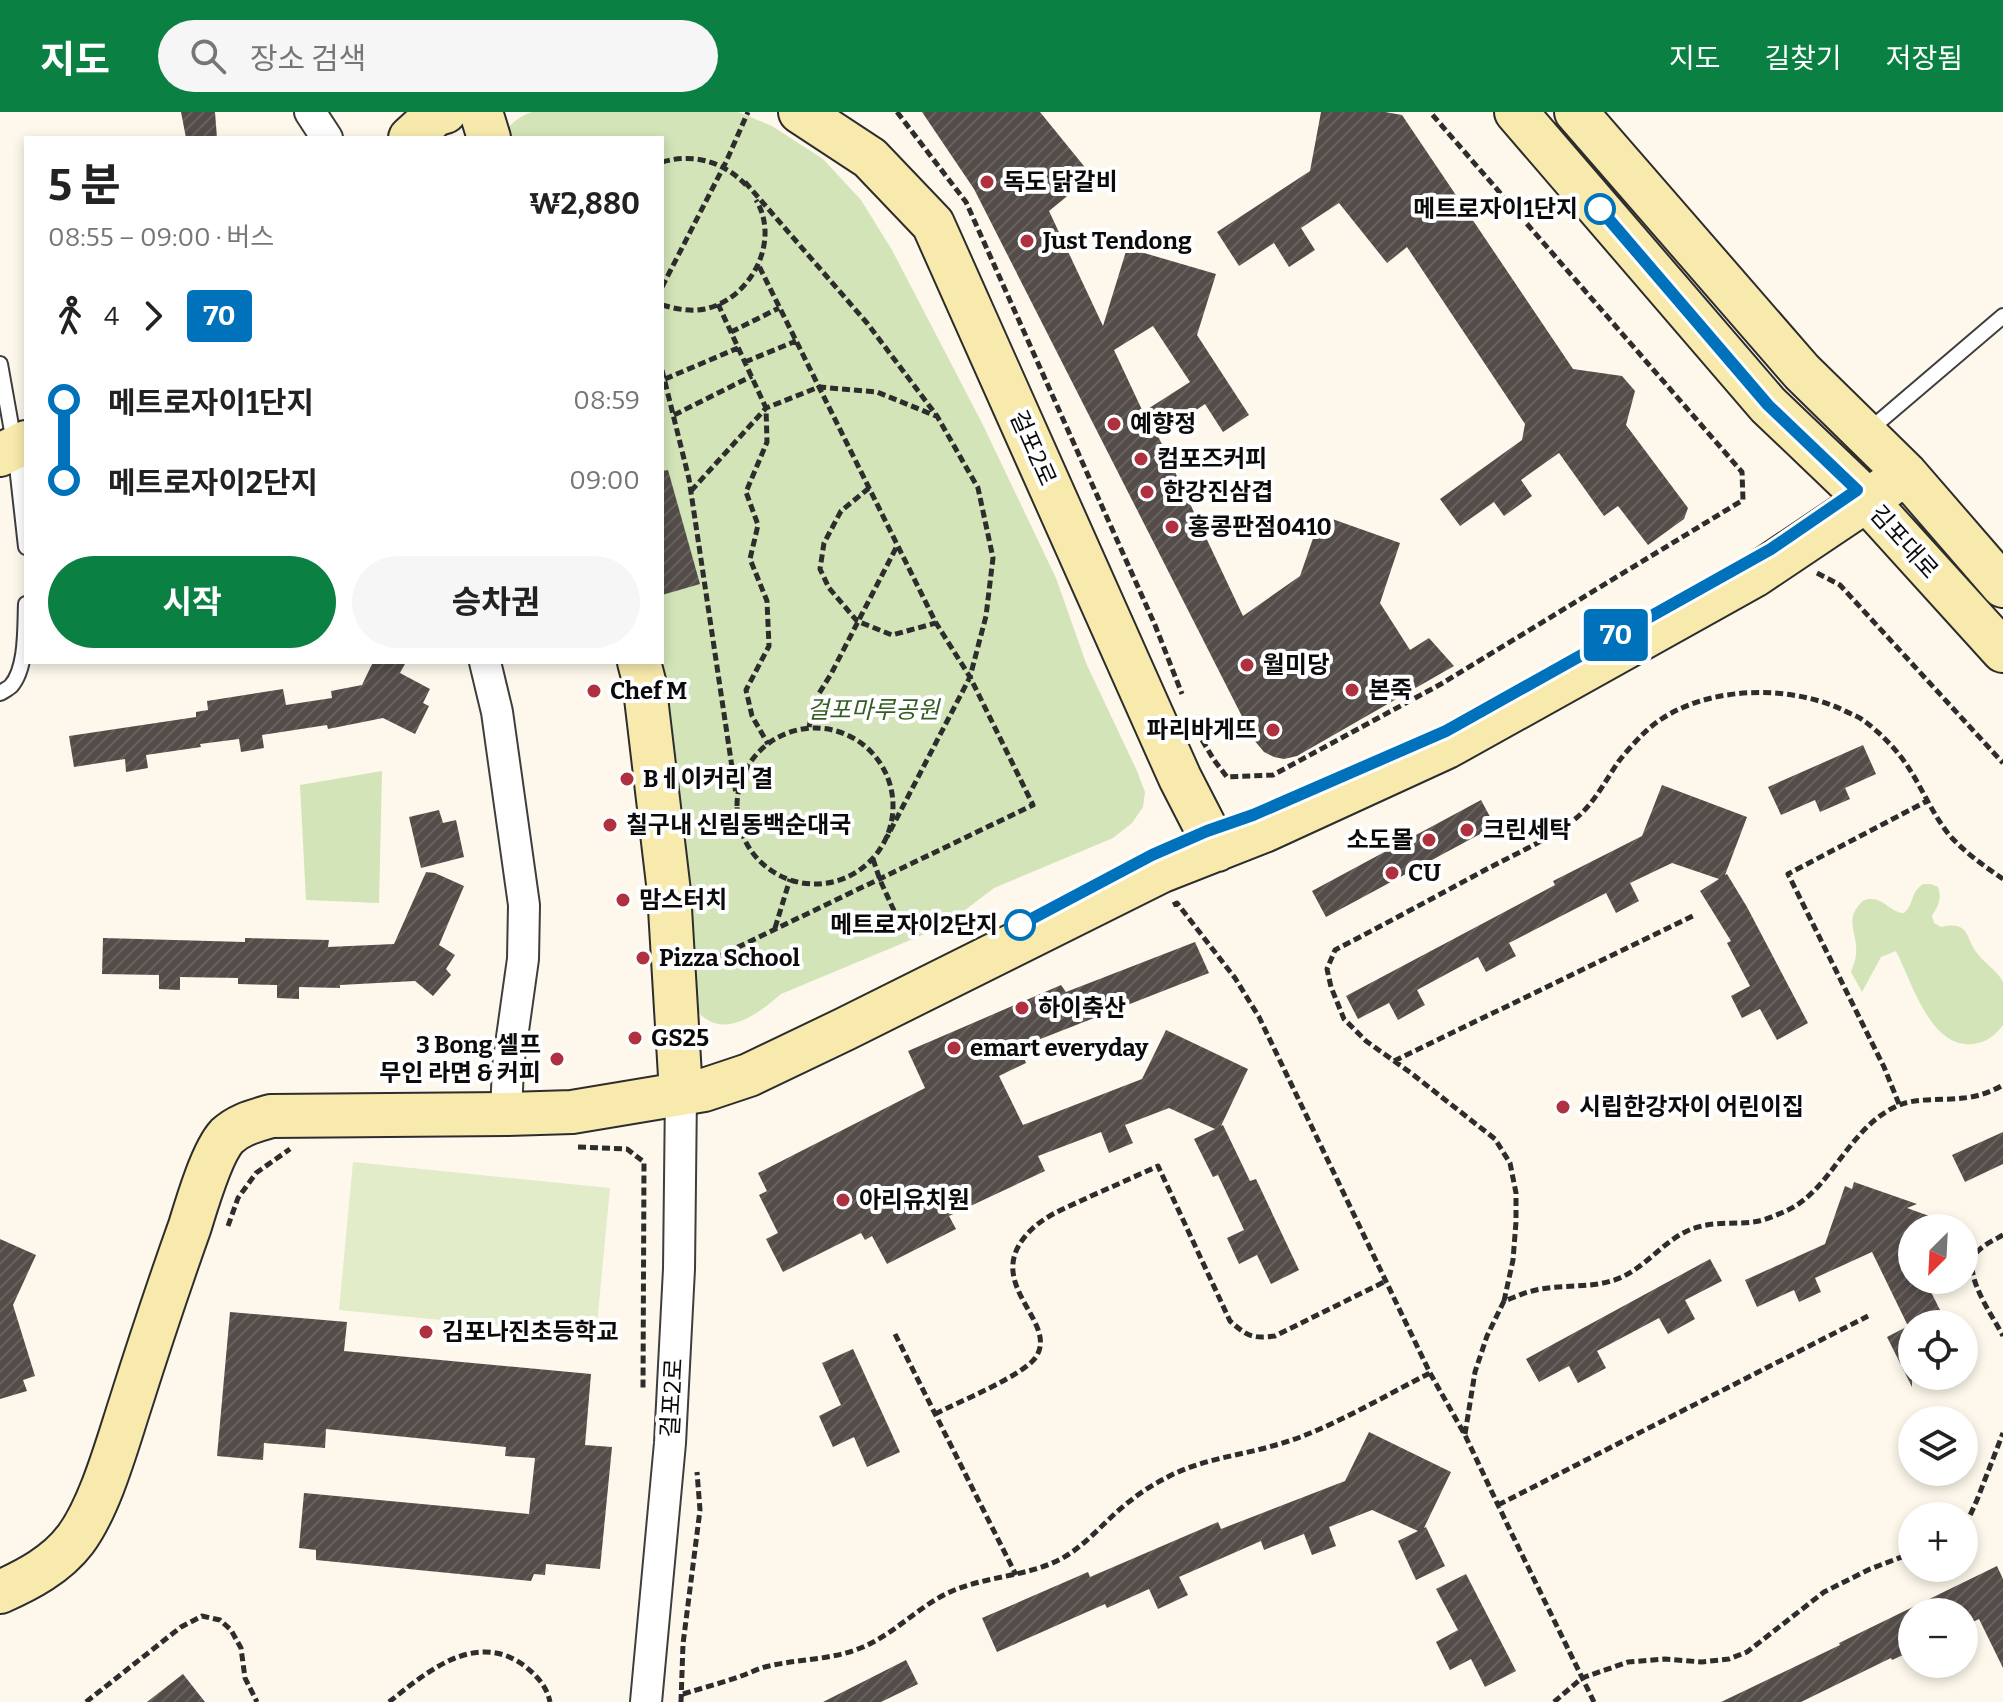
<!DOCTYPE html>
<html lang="ko">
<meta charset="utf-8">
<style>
body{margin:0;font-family:Bitter,"Noto Sans KR",serif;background:#f6f6f6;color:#222;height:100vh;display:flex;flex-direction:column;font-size:30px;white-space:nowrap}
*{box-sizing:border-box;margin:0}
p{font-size:26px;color:#767676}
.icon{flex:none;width:44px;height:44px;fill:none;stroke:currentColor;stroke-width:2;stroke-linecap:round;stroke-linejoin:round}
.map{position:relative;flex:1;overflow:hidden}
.details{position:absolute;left:24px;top:24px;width:640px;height:528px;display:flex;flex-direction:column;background:#fff;border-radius:0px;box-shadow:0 4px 12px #0003}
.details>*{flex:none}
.badge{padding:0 16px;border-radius:6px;font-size:28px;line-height:52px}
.needle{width:52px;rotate:204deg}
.fabs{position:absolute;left:1898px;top:1102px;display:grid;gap:16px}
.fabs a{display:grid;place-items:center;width:80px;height:80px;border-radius:50%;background:#fff;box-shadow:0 4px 12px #0003;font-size:40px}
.map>.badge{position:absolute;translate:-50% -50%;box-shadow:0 0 0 4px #fff}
.legs{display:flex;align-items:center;gap:12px;height:88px;padding:0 24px;font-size:26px}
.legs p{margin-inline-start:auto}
.summary{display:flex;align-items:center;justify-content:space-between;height:136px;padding:0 24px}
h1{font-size:44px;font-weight:700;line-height:60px}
.action{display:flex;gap:16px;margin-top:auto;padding:16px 24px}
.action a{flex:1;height:92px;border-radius:48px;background:#0b8043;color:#fff;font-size:32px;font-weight:700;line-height:92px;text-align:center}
.action a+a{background:#f6f6f6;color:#222}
ul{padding:0 24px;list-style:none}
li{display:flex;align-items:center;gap:28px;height:80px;font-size:30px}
li i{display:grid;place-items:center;width:12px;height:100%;margin:0 10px;background:currentColor}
li i::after{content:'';width:20px;height:20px;margin:-10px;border:6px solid;border-radius:50%;background:#fff}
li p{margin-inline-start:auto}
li:first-child i{background:linear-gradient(#0000 50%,currentColor 0)}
li:last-child i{background:linear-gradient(currentColor 50%,#0000 0)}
header{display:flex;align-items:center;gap:48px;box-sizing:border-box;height:112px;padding:0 40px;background:#0b8043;color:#fff}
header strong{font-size:38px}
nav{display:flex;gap:44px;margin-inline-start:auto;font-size:28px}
.search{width:560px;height:72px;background:#f6f6f6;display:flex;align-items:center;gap:20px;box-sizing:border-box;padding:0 28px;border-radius:44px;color:#767676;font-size:30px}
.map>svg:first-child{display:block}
</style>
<header>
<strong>지도</strong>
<div class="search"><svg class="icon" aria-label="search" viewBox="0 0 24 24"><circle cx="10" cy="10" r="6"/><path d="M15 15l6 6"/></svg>장소 검색</div>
<nav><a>지도</a><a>길찾기</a><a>저장됨</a></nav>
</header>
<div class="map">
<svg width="2003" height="1590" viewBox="0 0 2003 1590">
<defs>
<pattern id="building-hatch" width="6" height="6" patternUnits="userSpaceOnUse" patternTransform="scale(2)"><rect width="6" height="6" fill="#534c49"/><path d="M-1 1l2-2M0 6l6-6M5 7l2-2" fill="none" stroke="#67615f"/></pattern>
</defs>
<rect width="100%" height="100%" fill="#fdf8eb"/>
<path fill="#d3e4b8" d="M532,0H738L772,14L823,47L861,88L892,138L982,311L1056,466L1086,551L1137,659L1145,680L1143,695L1132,711L1113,726L994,776L944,814L781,882C760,900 728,926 702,904C697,900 694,893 691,888L646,550H662V26H502C506,14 520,4 532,0Z
M382,659L379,791L306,788L300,673Z
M1923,772H1931L1938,775C1942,787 1938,794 1932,804L1934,811L1941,815C1970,808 1965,826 1977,841C1985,852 1997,858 2003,870V913C1995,924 1985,931 1972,932C1930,936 1912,870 1896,839L1881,845L1862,880L1851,860C1853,854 1856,848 1856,841C1858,823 1845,809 1859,793C1862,789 1865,787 1870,787C1884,786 1891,801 1904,801C1915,791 1909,782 1923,772Z"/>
<path fill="#e3ecc9" d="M353,1050L610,1076L596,1223L339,1198Z"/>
<path fill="url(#building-hatch)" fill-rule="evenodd" d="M181,0H215L217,26H186Z
M922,0H1040L1092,64L1049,99L1103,214L1127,136L1216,162L1197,223L1249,303L1223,320L1205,292L1158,324L1243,504L1300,464L1321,403L1400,431L1380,491L1410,538L1429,526L1454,554L1297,644L1284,647L1274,645L1264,640L1254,628L974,77ZM1153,214L1190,270L1143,300L1114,238Z
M1321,0H1385L1402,3L1573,257L1622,264L1635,279L1626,313L1688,396L1684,407L1648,433L1618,394L1604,404L1559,341L1521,368L1532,384L1504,404L1494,390L1460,414L1440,387L1522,328L1525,312L1407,135L1387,151L1339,91L1301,116L1315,138L1289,155L1274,131L1239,154L1217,120L1310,59Z
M668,358L700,472L662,483V359Z
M373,550H406L400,561L430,577L423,591L429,594L415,622L383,606L328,617L327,613L262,623L264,636L241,640L239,627L200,632L201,635L146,643L148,656L126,660L125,647L74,655L69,624L196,605V600L208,598L207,589L283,577L286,593L332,586L331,579L362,573Z
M1863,633L1876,662L1845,676L1850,687L1820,700L1815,688L1781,703L1768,675Z
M1662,673L1747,705L1725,763L1727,762L1747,795L1808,911L1777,928L1760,897L1742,906L1731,884L1750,874L1727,831L1731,829L1700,779L1719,767L1672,751L1630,771L1639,789L1616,801L1606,781L1509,831L1516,844L1486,860L1478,845L1417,878L1425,893L1398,908L1389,891L1358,907L1346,884L1555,773L1553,769L1642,724Z
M1481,688L1495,714L1326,805L1312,779Z
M439,698L443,711L456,708L464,745L421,756L409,705Z
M426,760L435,761L464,774L439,833L455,843L446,857L451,863L433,884L415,869L340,873V876L299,875V887L277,886V873L238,872V866L180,865V878L159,877V863L102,862L103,826L245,830V826L329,828L328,835L394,832Z
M1195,830L1209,861L1020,935L1026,951L999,964L1023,1013L1142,967L1166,918L1248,957L1221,1014L1223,1013L1250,1069L1256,1067L1299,1158L1271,1172L1257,1143L1239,1152L1227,1126L1244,1118L1218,1063L1213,1065L1194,1027L1215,1017L1169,996L1125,1013L1133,1031L1109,1041L1101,1020L1038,1044L1045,1059L949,1104L956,1117L887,1152L872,1124L865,1128L861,1121L783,1160L766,1127L778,1121L759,1083L767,1079L758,1061L925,976L908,939L1061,873L1066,880Z
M2003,1020V1052L1965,1070L1952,1043Z
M1854,1070L1917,1092L1907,1096L1954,1113V1116H1912V1168H1925L1947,1212H1907L1872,1140L1815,1166L1821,1180L1799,1190L1794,1178L1757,1195L1745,1168L1825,1132L1845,1074L1852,1077Z
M0,1127L36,1143L13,1193L35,1264L23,1268L27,1279L0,1287Z
M1710,1147L1722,1169L1685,1188L1695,1207L1668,1222L1659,1206L1597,1239L1606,1256L1578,1271L1569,1254L1539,1270L1526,1247Z
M230,1200L347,1210L344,1239L591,1262L585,1333L612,1335L600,1457L546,1452L545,1463L534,1462L531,1469L316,1448V1438L299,1436L304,1381L529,1402L535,1346L505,1344L506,1335L326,1317L325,1336L264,1331L263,1348L217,1344Z
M1912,1212V1275L1887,1225Z
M853,1237L900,1340L867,1355L854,1325L833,1335L819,1304L841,1293L822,1251Z
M1369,1320L1451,1360L1424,1416L1426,1415L1445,1454L1416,1468L1398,1429L1418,1419L1372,1398L1329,1415L1336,1434L1312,1443L1304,1422L1264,1438L1261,1429L1179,1465L1188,1483L1158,1497L1149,1477L1107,1496L1105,1492L997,1540L982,1506L1088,1460L1090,1465L1218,1410L1221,1417L1345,1369Z
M1997,1454L2003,1467V1556L1979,1507L1964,1514V1500H1912V1539L1892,1548L1891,1546L1801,1590H1721L1840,1533L1839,1531Z
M1466,1462L1516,1559L1485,1575L1471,1547L1450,1558L1436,1530L1458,1518L1436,1477Z
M906,1548L918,1572L881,1590H823Z
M183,1562L205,1590H147Z"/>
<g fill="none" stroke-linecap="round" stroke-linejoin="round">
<g stroke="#3e3e3e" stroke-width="18">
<path id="lane" d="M0,252L15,336L26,435
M1867,320L2003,204
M0,581C1,581 10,575 11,574C27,556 25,515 26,492"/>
</g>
<g stroke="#3e3e3e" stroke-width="34">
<path id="street" d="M310,0L327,26
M485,550L497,600L524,793L523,847L508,954L506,1002
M646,1590L670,1331L679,1157L681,981"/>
</g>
<g stroke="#2d2d2d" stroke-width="46">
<path id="secondary" d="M481,0L489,26
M800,0L870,46L933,112L1180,666L1217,738
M1516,0L1768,293L1857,378L2003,539
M1576,0L1802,260L1906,362L2003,474
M410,26L435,3L445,0
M0,343L26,330
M639,550L644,569L669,780L681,981
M0,1480C27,1468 56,1453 75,1428C100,1395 117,1333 130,1293C149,1233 169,1173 190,1114C197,1091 212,1040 227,1024C240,1012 255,1009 271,1004L506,1002L572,1000L704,978L749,963L845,917L1162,759L1264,719L1447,635L1754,464L1906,362"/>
</g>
<path stroke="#2d2d2d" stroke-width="5" stroke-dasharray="8 4" stroke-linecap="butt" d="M897,0L966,90L1155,513L1182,582
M662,50C693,41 723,49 746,73
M745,70L867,211L937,304L978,376L993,446L986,504L970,565L887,725
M662,175L726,50L748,0
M718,192L766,296L767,330L746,380L758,413L750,447L767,489L769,534L746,578L752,604L768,632
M662,193C676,197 691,200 705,197C751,187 781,129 756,88
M731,220L779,196
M745,250L796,229
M662,258L689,367L736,682
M665,267L738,236
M674,303L752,264
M869,376L841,399L824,431L820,457L829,476L857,509L892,523L936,511
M691,379L766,296L819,275L877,280L936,304
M1817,461L1840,473L2003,651
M809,615L815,588L831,562L897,434
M737 694a78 78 0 1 1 156 0a78 78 0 1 1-156 0Z
M1202,628L1214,648L1227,665L1273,663L1441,572L1743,388L1742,360L1430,0
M873,747L880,768L901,814
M1173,793L1177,791L1235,866L1259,905L1430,1261L1465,1323L1508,1414L1594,1590
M775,816L790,767
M705,851L1033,693L970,565L936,511L758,152
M1394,949L1695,803
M1899,992L1884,955L1788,762L1927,689
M578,1035L627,1037L644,1050L643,1277
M228,1114L238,1086L256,1061L290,1037
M2003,1123C1994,1128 1983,1133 1976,1141C1961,1161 1993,1204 2003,1224
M1504,1189L1513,1148L1516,1110V1081L1510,1051L1495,1027L1411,961L1366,929L1344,907L1331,875L1327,857L1335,838C1385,812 1435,785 1485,758C1515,742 1548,728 1575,707C1594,692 1605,669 1619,649C1626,640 1635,630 1643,622C1691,574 1784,570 1843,598C1850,602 1858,604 1864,609C1881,621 1899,640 1910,658C1924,680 1934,705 1951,725C1967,742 1984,754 2003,767
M895,1222L1016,1463
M935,1302C958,1290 1023,1264 1036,1245C1060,1208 977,1170 1032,1117C1049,1101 1071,1094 1091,1084C1114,1074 1136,1064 1158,1054L1230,1209C1247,1224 1252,1227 1275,1224L1386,1169
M1465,1322L1475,1260L1487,1224L1504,1189C1513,1186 1523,1181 1532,1179C1562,1171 1594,1178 1622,1165C1650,1152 1668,1123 1698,1115C1718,1109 1739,1113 1759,1109C1768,1107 1779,1102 1788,1098C1832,1077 1848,1016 1897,994C1916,985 1942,989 1963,986C1977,985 1991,980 2003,973
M1498,1393L1868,1204
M1964,1413L1968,1408L1977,1388L2003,1321
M683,1582C702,1576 722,1571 741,1564C750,1561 759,1556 769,1554C799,1547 829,1548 858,1537C893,1524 917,1495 950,1480C985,1464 1026,1465 1061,1447C1088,1432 1106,1407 1130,1389C1141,1380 1154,1372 1166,1366C1200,1347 1239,1344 1276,1333C1327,1319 1382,1285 1430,1261
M86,1590L181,1515L202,1504L220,1508L231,1518L241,1536L245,1566L257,1590
M389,1590C428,1559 477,1517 526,1555C538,1565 547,1575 550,1590
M681,1590L683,1532L700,1398L697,1360
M1554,1590L1582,1566L1628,1550L1665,1547L1702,1550L1729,1547L1747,1540L1824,1480L1870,1457L1912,1441"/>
<use href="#lane" stroke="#fff" stroke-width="14"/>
<use href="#street" stroke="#fff" stroke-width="30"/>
<use href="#secondary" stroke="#f8eaac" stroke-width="42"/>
</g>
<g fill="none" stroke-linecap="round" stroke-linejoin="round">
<g stroke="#fff" stroke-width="18">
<path id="line-1" d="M1020,813L1152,743L1207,719L1253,703L1446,619L1771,437L1857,378L1768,293L1600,97"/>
</g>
<use href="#line-1" stroke="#0072bc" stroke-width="12"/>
</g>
<g fill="#af303f" stroke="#fff" stroke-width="3">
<circle cx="987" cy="70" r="8"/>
<circle cx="1027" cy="129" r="8"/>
<circle cx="1114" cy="312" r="8"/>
<circle cx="1141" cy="347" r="8"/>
<circle cx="1147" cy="380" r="8"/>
<circle cx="1172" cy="415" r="8"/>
<circle cx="1247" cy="553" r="8"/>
<circle cx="1352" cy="578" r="8"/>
<circle cx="594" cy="579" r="8"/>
<circle cx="1273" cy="618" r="8"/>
<circle cx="627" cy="667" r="8"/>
<circle cx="610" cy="713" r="8"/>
<circle cx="1467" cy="718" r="8"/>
<circle cx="1429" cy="728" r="8"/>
<circle cx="1392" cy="761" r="8"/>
<circle cx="623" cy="788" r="8"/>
<circle cx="643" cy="846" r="8"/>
<circle cx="1022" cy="896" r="8"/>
<circle cx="635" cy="926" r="8"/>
<circle cx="954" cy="936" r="8"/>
<circle cx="557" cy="947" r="8"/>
<circle cx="1563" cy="995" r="8"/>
<circle cx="843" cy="1088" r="8"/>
<circle cx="426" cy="1220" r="8"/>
</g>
<g fill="#fff" stroke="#0072bc" stroke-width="4">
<circle cx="1600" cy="97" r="14"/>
<circle cx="1020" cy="813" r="14"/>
</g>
<g text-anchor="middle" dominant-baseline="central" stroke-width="8" stroke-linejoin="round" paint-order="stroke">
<g font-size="24" font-weight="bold" fill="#0b0b0b" stroke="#fff" text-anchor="start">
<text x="1003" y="70">독도 닭갈비</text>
<text x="1043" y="129">Just Tendong</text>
<text x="1130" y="312">예향정</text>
<text x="1157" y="347">컴포즈커피</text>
<text x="1163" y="380">한강진삼겹</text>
<text x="1188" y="415">홍콩판점0410</text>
<text x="1263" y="553">월미당</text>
<text x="1368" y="578">본죽</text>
<text x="610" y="579">Chef M</text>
<text x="1257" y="618" text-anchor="end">파리바게뜨</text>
<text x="643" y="667">Bㅔ이커리 결</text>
<text x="626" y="713">칠구내 신림동백순대국</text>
<text x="1483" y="718">크린세탁</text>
<text x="1413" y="728" text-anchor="end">소도몰</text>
<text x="1408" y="761">CU</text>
<text x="639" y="788">맘스터치</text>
<text x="659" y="846">Pizza School</text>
<text x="1038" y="896">하이축산</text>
<text x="651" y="926">GS25</text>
<text x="541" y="933" text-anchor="end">3 Bong 셀프<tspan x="541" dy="28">무인 라면 &amp; 커피</tspan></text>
<text x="970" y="936">emart everyday</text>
<text x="1579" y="995">시립한강자이 어린이집</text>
<text x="859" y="1088">아리유치원</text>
<text x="442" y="1220">김포나진초등학교</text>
</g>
<g font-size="24" font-weight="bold" fill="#0b0b0b" stroke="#fff" text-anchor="end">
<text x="1578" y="97">메트로자이1단지</text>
<text x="998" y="813">메트로자이2단지</text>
</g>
<g font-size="24" fill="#0b0b0b" stroke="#fff">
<text transform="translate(1033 336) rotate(66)">걸포2로</text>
<text transform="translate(1904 430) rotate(48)">김포대로</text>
<text transform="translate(672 1286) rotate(-87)">걸포2로</text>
</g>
<g font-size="24" font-style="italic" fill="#335d22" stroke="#fff">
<text x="873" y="598">걸포마루공원</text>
</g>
</g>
</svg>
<div class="fabs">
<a><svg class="needle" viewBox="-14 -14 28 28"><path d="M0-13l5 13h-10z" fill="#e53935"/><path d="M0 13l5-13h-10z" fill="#767676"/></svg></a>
<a><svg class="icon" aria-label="locate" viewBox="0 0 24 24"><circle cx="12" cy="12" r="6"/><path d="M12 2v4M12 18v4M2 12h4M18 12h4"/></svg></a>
<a><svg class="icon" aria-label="layers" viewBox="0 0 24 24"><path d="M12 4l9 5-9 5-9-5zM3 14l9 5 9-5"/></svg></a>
<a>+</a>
<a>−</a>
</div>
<b class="badge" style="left:1616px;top:523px;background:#0072bc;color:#fff">70</b>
<section class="details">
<div class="summary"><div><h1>5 분</h1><p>08:55 – 09:00 · 버스</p></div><b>₩2,880</b></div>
<div class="legs"><svg class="icon" aria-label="walk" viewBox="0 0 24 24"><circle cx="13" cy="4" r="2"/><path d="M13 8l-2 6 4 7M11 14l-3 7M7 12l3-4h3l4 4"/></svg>4<svg class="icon" aria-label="forward" viewBox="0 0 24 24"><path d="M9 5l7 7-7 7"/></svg><b class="badge" style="background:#0072bc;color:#fff">70</b></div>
<ul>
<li><i style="color:#0072bc"></i><b>메트로자이1단지</b><p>08:59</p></li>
<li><i style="color:#0072bc"></i><b>메트로자이2단지</b><p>09:00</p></li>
</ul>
<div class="action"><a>시작</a><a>승차권</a></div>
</section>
</div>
